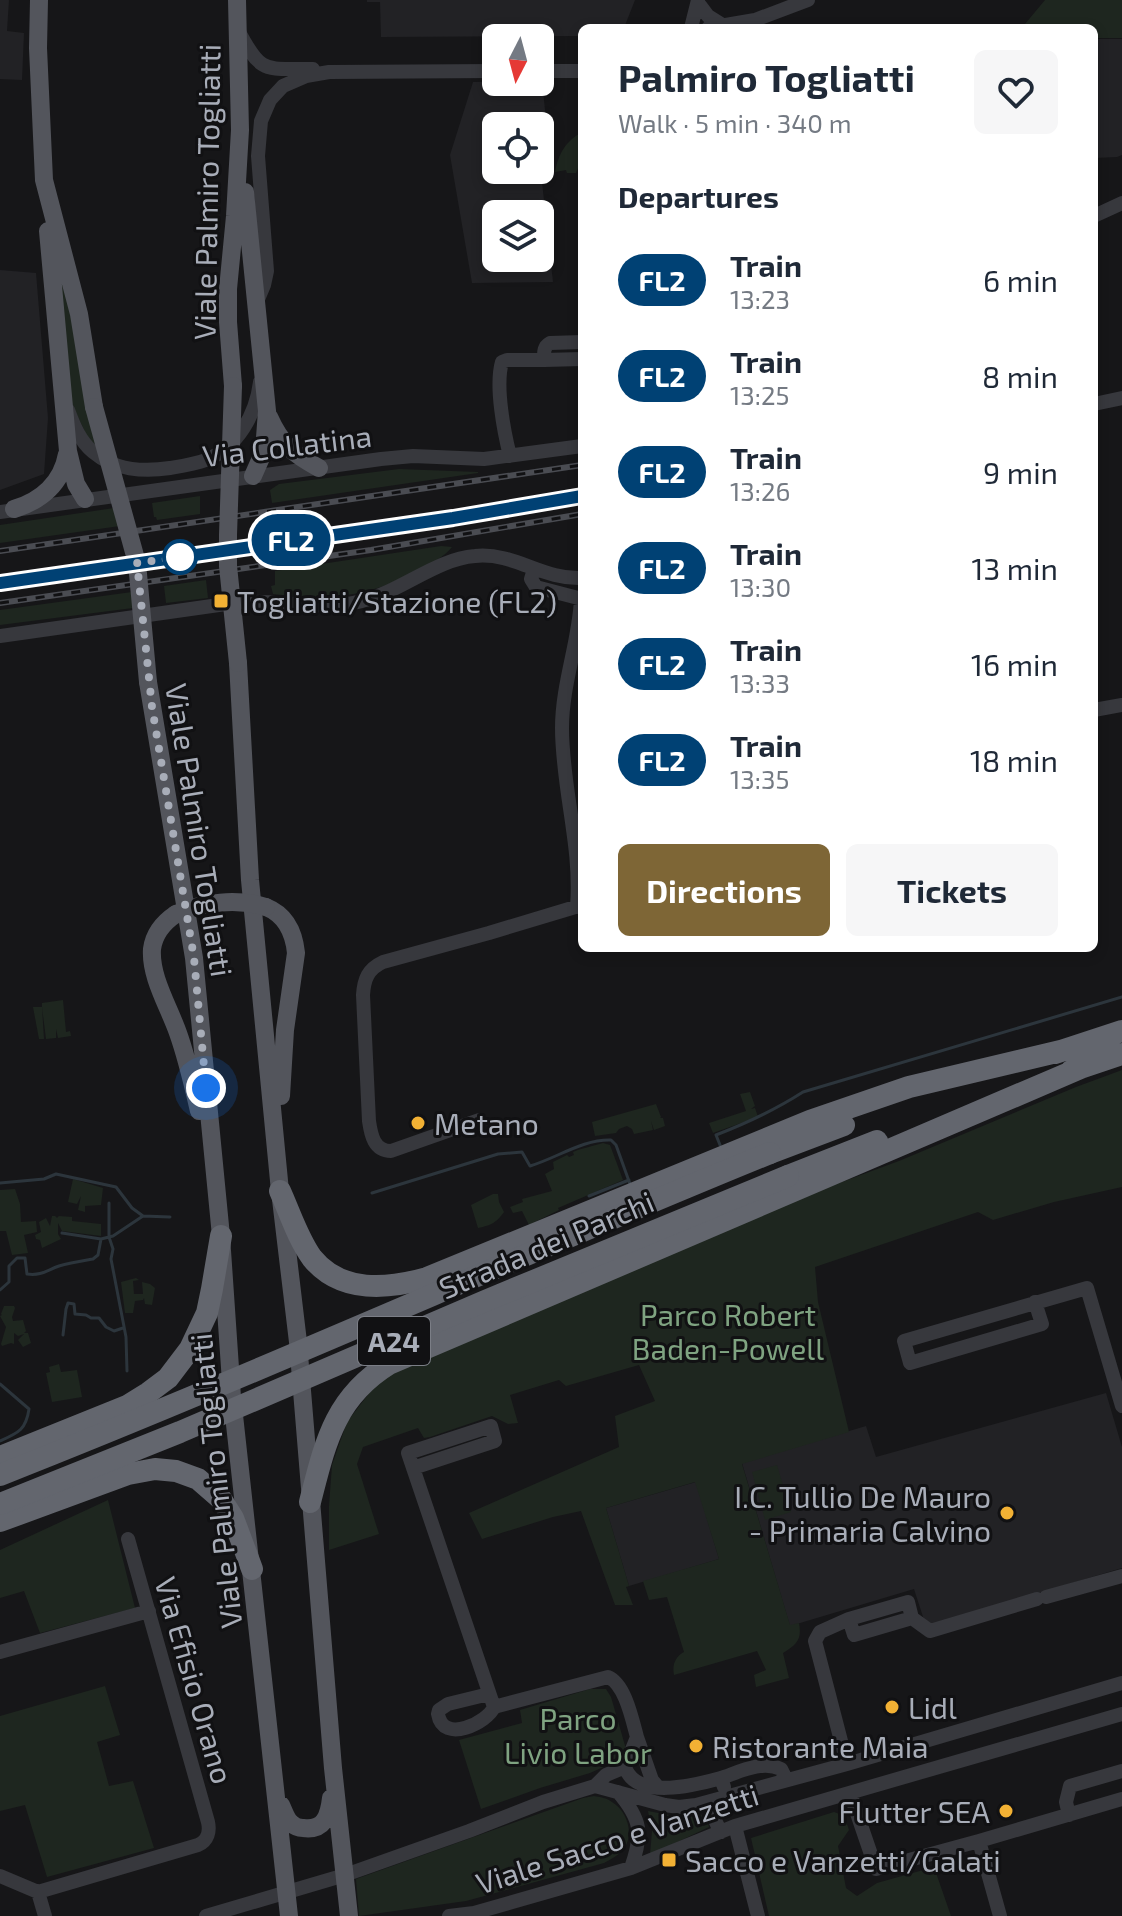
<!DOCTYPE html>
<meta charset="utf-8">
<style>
body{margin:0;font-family:"Exo 2",sans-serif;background:#f6f6f7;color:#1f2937;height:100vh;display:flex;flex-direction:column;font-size:30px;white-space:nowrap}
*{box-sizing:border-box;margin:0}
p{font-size:26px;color:#747a83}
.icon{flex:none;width:44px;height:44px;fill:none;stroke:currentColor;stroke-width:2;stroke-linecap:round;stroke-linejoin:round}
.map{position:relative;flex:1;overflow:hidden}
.side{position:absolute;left:578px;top:24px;width:520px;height:928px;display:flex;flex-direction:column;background:#fff;border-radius:12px;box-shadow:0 4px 12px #0003}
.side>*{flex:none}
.badge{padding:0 16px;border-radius:26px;font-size:28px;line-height:52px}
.needle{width:52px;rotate:186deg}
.buttons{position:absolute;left:482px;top:24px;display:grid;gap:16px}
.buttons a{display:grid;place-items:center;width:72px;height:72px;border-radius:12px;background:#fff;box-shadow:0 4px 12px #0003;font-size:40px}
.you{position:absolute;width:40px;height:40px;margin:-20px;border:6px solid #fff;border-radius:50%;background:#1a73e8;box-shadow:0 0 0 12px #1a73e833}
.map>.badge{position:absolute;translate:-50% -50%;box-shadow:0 0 0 4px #fff}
h2{padding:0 40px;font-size:30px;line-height:72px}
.round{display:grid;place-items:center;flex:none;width:84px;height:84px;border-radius:12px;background:#f6f6f7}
.head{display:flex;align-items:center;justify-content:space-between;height:136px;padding:0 40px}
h1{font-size:38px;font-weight:700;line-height:60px}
.cta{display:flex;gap:16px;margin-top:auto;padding:16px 40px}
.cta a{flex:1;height:92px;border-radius:12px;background:#7e6636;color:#fff;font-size:32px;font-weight:700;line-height:92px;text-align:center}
.cta a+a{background:#f6f6f7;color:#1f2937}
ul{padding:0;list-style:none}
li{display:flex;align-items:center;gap:24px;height:96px;padding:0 40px}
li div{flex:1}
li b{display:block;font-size:30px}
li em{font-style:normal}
li .badge{min-width:88px;font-weight:700;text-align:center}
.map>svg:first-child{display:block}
</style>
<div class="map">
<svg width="1122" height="1916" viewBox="0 0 1122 1916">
<rect width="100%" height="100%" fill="#161618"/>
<path fill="#222225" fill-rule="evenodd" d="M0,0H9L7,31L24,33L22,80L0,79Z
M367,0H635L624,28H582V36L381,37L380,2H367Z
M1122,39V155L1117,157L1094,158V39Z
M540,81H542L545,110L542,125L544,133L550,141L544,155L541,173L553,282L472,283L450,155L473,82ZM496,126H540V170H496ZM540,214V258H496V214Z
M0,270L36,273L48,418L44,474L0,490Z
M1106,1393L1122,1447V1568L931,1625L925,1623L914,1589L790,1626L742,1463L866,1426L876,1457Z
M696,1482L719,1559L629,1586L606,1508Z"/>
<path fill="#1e261f" d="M1045,0H1122V38H1094V28H996L997,24H1025Z
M582,132V159L576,173H567L566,170L555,172C559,153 565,142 582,132Z
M58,265L74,316L97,450L91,445L72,404Z
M399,469L478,472V473L272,503L270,490L279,484Z
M200,496V514L157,520L156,517H154L152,503Z
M114,508L120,526L0,543V525Z
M441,546L452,547C444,557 433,562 422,568C373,597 328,601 273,594L271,586L275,585V571Z
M206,580L208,598L166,603L164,586Z
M132,592L133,608L0,625V610Z
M63,1000L66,1032L70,1031L71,1036L58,1038L56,1029V1038L46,1039L42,1007L44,1039H39L33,1007H42V1003Z
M1122,1070V1187L1054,1202L993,1220L978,1212L815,1267L818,1302L849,1432L742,1464L790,1625L799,1623C802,1640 797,1644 783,1653L789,1678L756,1687L754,1675L766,1670L757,1651L674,1675C672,1665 675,1657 684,1652L667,1597L649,1600L643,1581L719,1559L695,1482L606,1508L629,1586L626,1587L633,1605H615L581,1511L553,1517L482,1539L469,1513L619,1447L615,1416L655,1401L639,1365L566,1386L559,1380L510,1395L518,1423L508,1424L492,1416L430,1437L424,1438L418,1428L363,1447L357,1464L379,1534L329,1550V1506L332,1465L347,1422L377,1383L420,1355L782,1204L899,1161L1076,1087Z
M750,1092L755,1106L751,1109L755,1108L758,1117L713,1133L709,1123L746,1111L740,1094Z
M656,1104L661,1117L660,1118H663L665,1126L654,1130L651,1121L653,1130L634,1134L632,1129L627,1126L619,1129L616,1133L595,1136L592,1122Z
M603,1143L610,1145L623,1180L558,1208L559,1210L529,1225L522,1211L513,1213L510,1207L523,1202L522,1199L552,1191L545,1174L554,1169L553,1162L567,1155L569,1157L574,1155L573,1152C582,1148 594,1146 603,1143Z
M73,1179L103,1188L101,1205L85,1206V1212L78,1210L81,1196L77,1204L68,1202Z
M15,1189L20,1204L21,1222L36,1221L37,1232L24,1235L28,1253L12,1255L6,1231H0V1190Z
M493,1194H498L499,1202L504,1212C496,1223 492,1225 478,1228L471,1205Z
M52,1216H55L57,1218L59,1216L72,1217V1221L101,1224V1236L62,1231L58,1223V1234L61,1239L42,1248L40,1240L36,1239L35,1235L41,1232L39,1222L46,1218L50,1226Z
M136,1278L139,1280L133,1281L134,1294H143L142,1282L150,1284L155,1288L152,1305L145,1304L144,1298L143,1300L135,1301L133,1313H125L121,1282Z
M4,1306H14L15,1308L12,1317L13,1321L23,1320L26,1331L24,1333H28L31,1343L23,1347L18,1340L24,1334L18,1336L14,1333V1344L11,1343L2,1346L1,1344L6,1327L0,1316L2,1315L1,1314Z
M59,1364L61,1372L77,1370L82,1397L52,1402L46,1373L50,1372L49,1367Z
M777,1465L791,1512L765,1520L752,1472Z
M108,1500L135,1608L40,1633L24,1591L0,1598V1550Z
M105,1686L120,1735L97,1742L109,1786L133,1781L154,1848L47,1877L25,1805L0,1811V1716Z
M590,1689H606L611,1697L626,1749L608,1765L590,1773L540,1788L481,1809L459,1740L522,1723L520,1710Z
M594,1796C600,1797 607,1798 612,1802C627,1811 634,1833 625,1847C620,1855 611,1859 604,1863L466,1901L359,1916L356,1879L583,1798Z
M648,1811L679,1817L706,1815L709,1827L650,1855L652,1831Z
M834,1812C844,1815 846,1820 849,1830L838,1846L846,1888L857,1896L877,1883L934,1867L951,1916H769L751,1838Z"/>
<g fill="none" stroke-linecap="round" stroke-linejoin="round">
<path stroke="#2c353c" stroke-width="3" d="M720,1145L716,1135C747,1123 775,1110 803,1092L1122,997
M0,1183L44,1179L56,1174L116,1187L132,1208L143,1216L170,1217
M372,1193L498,1154L522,1152L530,1166C557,1158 583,1139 611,1140L616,1145L630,1184
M589,1196L629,1180
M109,1203V1237L113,1249L111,1259L126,1337L127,1371
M62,1233L101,1239
M0,1290L9,1282V1266L17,1258H25L27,1274C42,1276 47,1270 59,1266C70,1263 82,1261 93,1259L98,1255L101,1239L113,1236L143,1216
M63,1335L66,1309L68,1303L74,1304L75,1314L86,1315L91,1318H99L106,1327L114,1331L123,1328
M0,1384L29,1409C26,1430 18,1433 0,1441"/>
<path stroke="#37383d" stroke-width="14" d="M699,4L708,16L724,26
M691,28L698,0
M708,28L755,20L808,0
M238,30C262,76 265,68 313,69
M540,71H582
M1094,216L1122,203
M256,304L264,285L267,271L258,156L261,121L270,100L283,86L306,76L329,72L496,71
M582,342L550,343C543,347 544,353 544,360L582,359
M1094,404L1122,398
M68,410C74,426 80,441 93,452C114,470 144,472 170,468C182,466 195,464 206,460C238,447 256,414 260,382
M510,456C504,432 495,386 502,362L507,360H544
M0,512L381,459L413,456L484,459L582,446
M534,569L531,579L536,587L582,599
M0,636L240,602C281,599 322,612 362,601C402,591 436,559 475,556C515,552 542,580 582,578
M1094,710L1122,705
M577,907C582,847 562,788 562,728C562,684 579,642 581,599
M479,1120L391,1151C374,1151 371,1135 369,1121L363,995C364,979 368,969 383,962L489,933L582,905
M1035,1302L1042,1324L910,1363L904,1341L1087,1288L1122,1406
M413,1468L495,1441L491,1426L408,1453L494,1707L608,1677C625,1684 632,1719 637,1737
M1046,1597L1122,1576
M912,1618L854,1635L849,1619L908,1602L912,1618L930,1631L1037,1599
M0,1652L149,1611
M489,1694L448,1704L439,1710L438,1714C443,1745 488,1722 494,1707
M847,1764L815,1641L820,1632L849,1619
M625,1767C636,1801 696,1785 721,1778
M595,1786L606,1775L625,1767L637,1737L652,1780L658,1787
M724,1787L721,1778C739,1772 762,1760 781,1769L786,1779
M618,1792C642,1820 643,1834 631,1868
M850,1793L876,1869L979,1841L1122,1799
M717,1800C709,1812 715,1821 721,1832
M1069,1815L1066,1802L1070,1786L1122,1771
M735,1826L758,1916
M979,1841L1000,1916
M0,1876L38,1892L45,1916
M38,1892L198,1845C208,1841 210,1831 208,1822L128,1539
M206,1916L345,1875L469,1831L543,1802L595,1786L665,1805L679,1807L696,1805L847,1764L1122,1683
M449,1916L474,1913L631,1868L735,1826L1122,1714"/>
<path stroke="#53555c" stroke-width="18" d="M39,0L38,48L44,180L79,314L94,407
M245,192L267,411L264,451L253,476
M48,231L68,451L76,484L85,499
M233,386L228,322V289L235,216L240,130L237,0
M269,417C281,444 293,454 319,468
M14,509C41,501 62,483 67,454
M238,663L250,880L280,1191L298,1342L333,1768L349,1916
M148,682L194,958L221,1236L232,1397L289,1916
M266,907C286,915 294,933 296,953L285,1030L281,1096
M176,914C164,922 154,934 152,949C150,977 169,1007 178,1033C187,1058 193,1085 199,1111
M281,1805C284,1811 286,1819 291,1823C295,1827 298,1828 303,1828C324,1831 329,1816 331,1798"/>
<path stroke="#63666e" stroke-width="22" d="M1055,1053L1122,1031
M1071,1071L1122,1054
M770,1153L844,1125
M788,1176L877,1141
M280,1191C290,1213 298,1239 312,1258C341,1294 388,1289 427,1278L810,1121L909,1087L1069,1049
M0,1457L127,1406L148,1393L168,1378L190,1349L207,1313L212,1289L221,1236
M310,1502C325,1444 334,1398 389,1364L1083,1067
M0,1521L128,1474L155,1469L176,1471L198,1479L221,1499L233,1518L252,1569"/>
<g stroke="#4a4c52" stroke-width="6">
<path id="rail" d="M0,551L582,465
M0,583L453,518L582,496
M0,603L371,550L582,514"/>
</g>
<use href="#rail" stroke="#111113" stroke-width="3" stroke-dasharray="9" stroke-linecap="butt"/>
<path stroke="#53555c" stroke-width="18" d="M233,386L228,535V566L238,663
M94,407L137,563L148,682
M176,914C203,902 237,898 266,907"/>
<path stroke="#63666e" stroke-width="22" d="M0,1475C259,1373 512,1258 770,1153
M0,1504L180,1432L485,1301L788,1176"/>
</g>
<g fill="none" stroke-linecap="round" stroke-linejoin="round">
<g stroke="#fff" stroke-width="18">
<path id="line" d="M0,583L453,518L582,496"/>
</g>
<use href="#line" stroke="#004174" stroke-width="12"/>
<path stroke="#a8adb8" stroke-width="8" stroke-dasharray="0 14.4" d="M180,557L137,563L152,707L194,958L206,1088"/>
</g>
<circle fill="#fff" stroke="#004174" stroke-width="4" cx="180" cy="557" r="16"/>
<g fill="#f2b134" stroke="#111113" stroke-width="3">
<rect x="213" y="593" width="16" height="16" rx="4"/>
<circle cx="418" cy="1123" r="8"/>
<circle cx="1007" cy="1513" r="8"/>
<circle cx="892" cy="1707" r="8"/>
<circle cx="696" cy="1746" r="8"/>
<circle cx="1006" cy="1811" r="8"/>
<rect x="661" y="1852" width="16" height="16" rx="4"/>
</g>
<g text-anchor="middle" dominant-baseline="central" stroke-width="6" stroke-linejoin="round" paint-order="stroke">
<rect fill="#111113" stroke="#7b7e86" stroke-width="2" x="358" y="1317" width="72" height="48" rx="6"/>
<g font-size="28" font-weight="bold" fill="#a8adb8">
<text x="394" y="1341">A24</text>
</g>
<g font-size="30" fill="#a8adb8" stroke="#111113">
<text transform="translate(206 192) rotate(-89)">Viale Palmiro Togliatti</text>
<text transform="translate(287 445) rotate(-7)">Via Collatina</text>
<text transform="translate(200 830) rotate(81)">Viale Palmiro Togliatti</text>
<text transform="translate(546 1244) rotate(-23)">Strada dei Parchi</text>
<text transform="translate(215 1481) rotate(-96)">Viale Palmiro Togliatti</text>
<text transform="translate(195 1680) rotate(74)">Via Efisio Orano</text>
<text transform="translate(617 1838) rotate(-18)">Viale Sacco e Vanzetti</text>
</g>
<g font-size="30" fill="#a8adb8" stroke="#111113" text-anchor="start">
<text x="237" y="601">Togliatti/Stazione (FL2)</text>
<text x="434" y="1123">Metano</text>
<text x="991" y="1496" text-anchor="end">I.C. Tullio De Mauro<tspan x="991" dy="34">- Primaria Calvino</tspan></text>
<text x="908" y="1707">Lidl</text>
<text x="712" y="1746">Ristorante Maia</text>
<text x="990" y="1811" text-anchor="end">Flutter SEA</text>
<text x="685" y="1860">Sacco e Vanzetti/Galati</text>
</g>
<g font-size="30" fill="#7fa381" stroke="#111113">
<text x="728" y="1314">Parco Robert<tspan x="728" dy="34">Baden-Powell</tspan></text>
<text x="578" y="1718">Parco<tspan x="578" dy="34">Livio Labor</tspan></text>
</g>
</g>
</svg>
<div class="buttons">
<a><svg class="needle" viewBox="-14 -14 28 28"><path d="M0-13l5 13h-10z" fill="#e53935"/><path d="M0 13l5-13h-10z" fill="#747a83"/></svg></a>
<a><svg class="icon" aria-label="locate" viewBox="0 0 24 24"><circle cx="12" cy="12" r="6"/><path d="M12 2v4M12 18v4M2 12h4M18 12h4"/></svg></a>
<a><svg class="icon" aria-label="layers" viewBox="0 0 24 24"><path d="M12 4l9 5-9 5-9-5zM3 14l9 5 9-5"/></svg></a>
</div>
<div class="you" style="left:206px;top:1088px"></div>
<b class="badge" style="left:291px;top:540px;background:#004174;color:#fff">FL2</b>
<section class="side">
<div class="head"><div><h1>Palmiro Togliatti</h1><p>Walk · 5 min · 340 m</p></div><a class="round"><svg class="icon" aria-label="heart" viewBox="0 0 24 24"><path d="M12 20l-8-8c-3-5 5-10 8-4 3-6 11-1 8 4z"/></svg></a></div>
<h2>Departures</h2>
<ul>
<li><span class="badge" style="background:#004174;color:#fff">FL2</span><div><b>Train</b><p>13:23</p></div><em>6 min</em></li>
<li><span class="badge" style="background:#004174;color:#fff">FL2</span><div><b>Train</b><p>13:25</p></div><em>8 min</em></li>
<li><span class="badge" style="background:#004174;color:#fff">FL2</span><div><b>Train</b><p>13:26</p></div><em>9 min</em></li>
<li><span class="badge" style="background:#004174;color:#fff">FL2</span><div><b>Train</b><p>13:30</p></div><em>13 min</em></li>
<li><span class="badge" style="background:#004174;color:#fff">FL2</span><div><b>Train</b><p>13:33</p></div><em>16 min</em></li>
<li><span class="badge" style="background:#004174;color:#fff">FL2</span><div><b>Train</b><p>13:35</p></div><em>18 min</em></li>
</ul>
<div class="cta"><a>Directions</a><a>Tickets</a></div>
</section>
</div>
